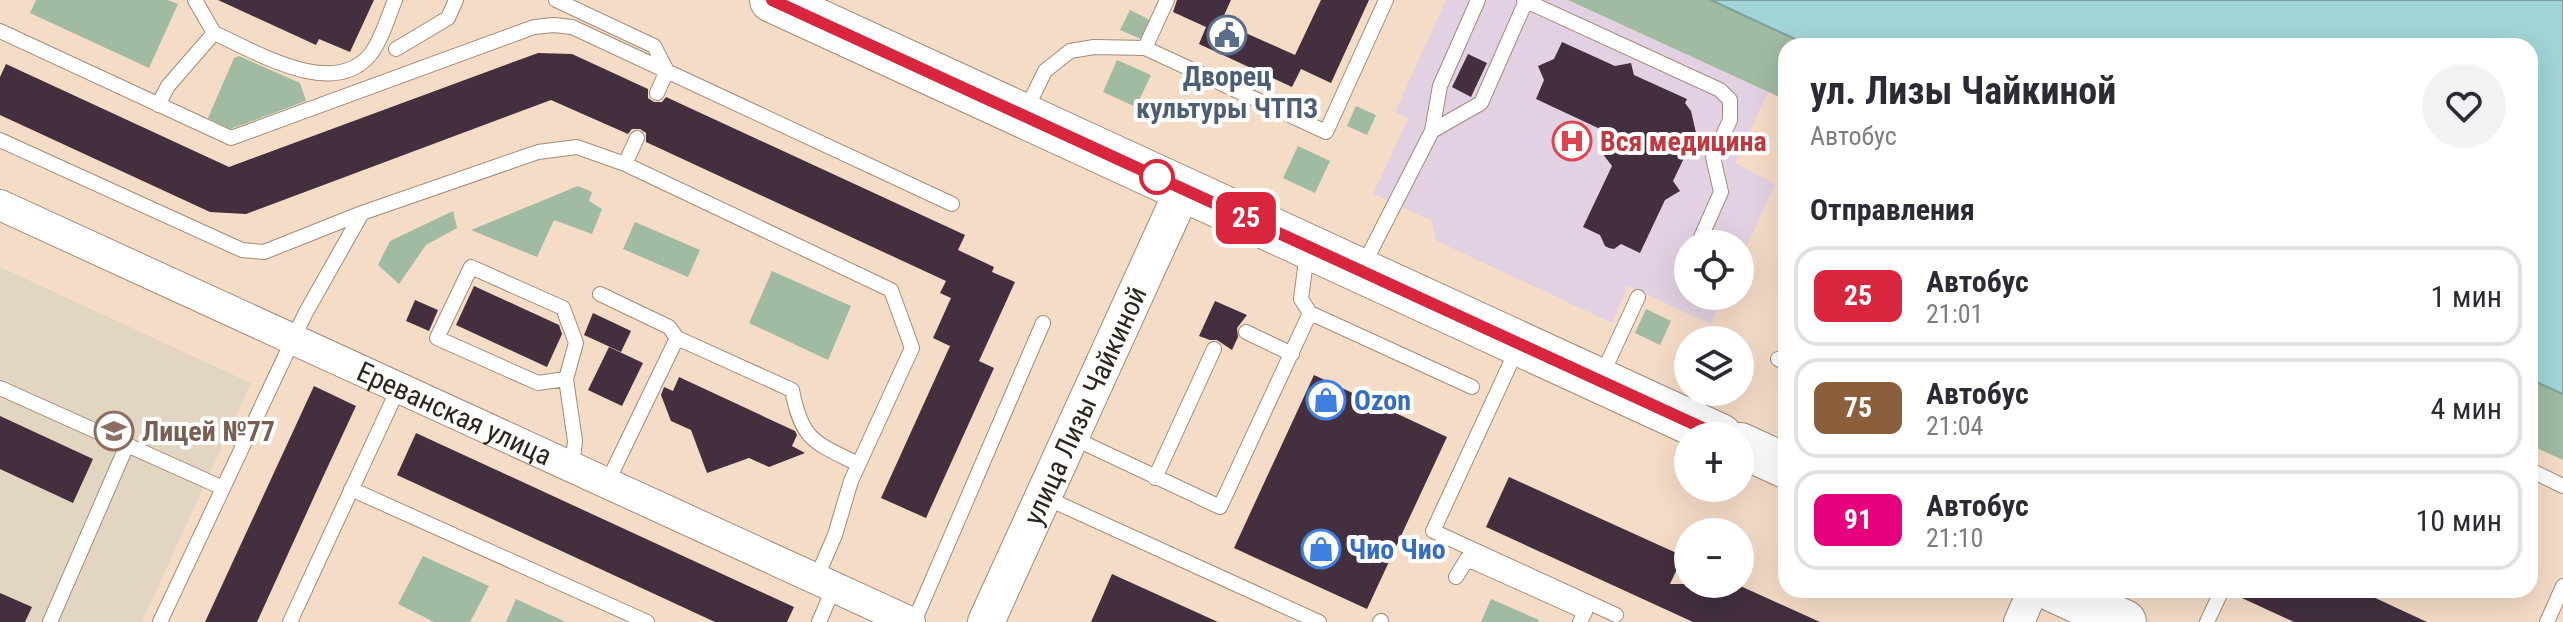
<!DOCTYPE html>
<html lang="ru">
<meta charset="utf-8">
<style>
body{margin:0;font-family:"Roboto Condensed",sans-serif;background:#f2f2f3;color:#2b2b33;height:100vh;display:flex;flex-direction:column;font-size:30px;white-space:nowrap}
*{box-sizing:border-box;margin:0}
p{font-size:26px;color:#7c7c81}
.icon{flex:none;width:44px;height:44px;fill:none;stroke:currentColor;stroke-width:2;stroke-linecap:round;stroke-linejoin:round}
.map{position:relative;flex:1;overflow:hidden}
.panel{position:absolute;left:1778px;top:38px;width:760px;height:560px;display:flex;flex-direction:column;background:#fff;border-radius:24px;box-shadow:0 8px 32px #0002}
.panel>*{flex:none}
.badge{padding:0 16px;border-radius:12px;font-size:28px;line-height:52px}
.buttons{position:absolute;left:1674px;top:230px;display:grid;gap:16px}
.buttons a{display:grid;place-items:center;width:80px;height:80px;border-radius:50%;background:#fff;box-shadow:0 8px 32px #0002;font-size:40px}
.map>.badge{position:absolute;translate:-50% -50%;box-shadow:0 0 0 4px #fff}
h2{padding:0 32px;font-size:30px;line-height:72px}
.round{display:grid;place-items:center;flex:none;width:84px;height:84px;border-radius:42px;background:#f2f2f3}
.headline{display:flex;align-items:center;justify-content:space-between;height:136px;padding:0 32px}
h1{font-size:38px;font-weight:700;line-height:60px}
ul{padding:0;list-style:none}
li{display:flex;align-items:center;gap:24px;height:100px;margin:0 16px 12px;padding:0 16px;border:4px solid #e1e1e2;border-radius:24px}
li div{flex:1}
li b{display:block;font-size:30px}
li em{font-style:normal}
li .badge{min-width:88px;font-weight:700;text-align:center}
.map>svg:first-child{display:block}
</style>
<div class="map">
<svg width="2563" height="622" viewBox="0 0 2563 622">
<rect width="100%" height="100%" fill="#f5dcc7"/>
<path fill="#e2d6c2" d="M0,267L251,383L142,622H0Z"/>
<path fill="#e2d1e2" d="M1446,0H1568L1768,92L1735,163L1775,184L1740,261V244H1688V296H1724L1711,324L1628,286L1612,323L1437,241L1431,220L1373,194L1408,119L1395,112Z"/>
<path fill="#a1baa2" d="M36,0H168L178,4L149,68L30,13Z
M1568,0H1711L1810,46H1786V100Z
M1130,10L1150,20L1141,39L1120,30Z
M239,56L300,83L306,101L230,129L208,118L234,58Z
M1117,60L1151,75L1136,107L1103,92Z
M1356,106L1376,115L1367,135L1347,126Z
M1298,146L1330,161L1315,193L1283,178Z
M578,186L592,192L589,201L602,209L592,234L554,220L537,257L471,230Z
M453,211L457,228L426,245L399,284L378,265L390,241Z
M635,222L700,250L688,277L623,249Z
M772,271L851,306L828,360L749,323Z
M1646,309L1671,321L1660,345L1635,333Z
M2530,379L2563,394V460L2530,445Z
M423,556L489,586L470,622H434L398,604Z
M516,599L566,622H506Z
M1491,599L1539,620L1538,622H1481Z"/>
<path fill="#a2d5d6" stroke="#7fa09e" stroke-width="2" d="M1711,0H2563V394L2530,379V46H1810Z"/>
<path fill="#432f3e" d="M218,0H374L350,52L319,39L316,45Z
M1177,0H1231L1221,22L1295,55L1321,0H1369L1331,83L1301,69L1292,87L1199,44L1206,27L1173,12Z
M1562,42L1615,66L1631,63L1634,75L1687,99L1685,103L1691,111L1696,133L1673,181L1680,191L1665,200L1640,253L1621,244L1614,249L1609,248L1605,246L1600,235L1583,227L1612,166L1599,149L1598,128L1536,99L1544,80L1538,66L1554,59Z
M538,53L572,54L648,89V98L654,102H662L666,97L965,235L958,250L994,267L992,272L1015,282L979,361L994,368L926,518L881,498L950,346L933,338L951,298L940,293L946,281L646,142V133L640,129H632L628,134L551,100L246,214L210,212L0,115V77L6,64L229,167Z
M1468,54L1487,63L1471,97L1452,87Z
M474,286L559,325L562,334L547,367L456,325Z
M415,300L438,310L429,331L406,321Z
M1215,301L1247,315L1237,328L1238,337L1232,350L1217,340H1210L1199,336Z
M593,313L631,331L621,352L584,335Z
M609,347L643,363L622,406L588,390Z
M1314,375L1447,437L1367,609L1234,548Z
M679,377L795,431L797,435L792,446L805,453L769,467L749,458L707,473L691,430L671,421L661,395L664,387L673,391Z
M314,386L356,406L323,477L257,622H205Z
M0,416L93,459L73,503L0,469Z
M416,433L794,607L787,622H715L397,475Z
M1509,477L1683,556L1670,584H1736L1820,622H1693L1486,527Z
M1112,574L1218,622H1091Z
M2232,590H2358L2427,622H2294L2231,593Z
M0,593L32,607L25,622H0Z"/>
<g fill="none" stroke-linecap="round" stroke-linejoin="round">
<g stroke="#a28b78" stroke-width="16">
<path id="service" d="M556,0L654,46L667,71L657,93
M1524,0L1720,90L1730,100V120L1713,157L1721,192L1698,244
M0,31L231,138L534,27L554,25L572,27L952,204
M214,33C255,51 331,99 369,56C381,42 388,17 395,0
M1145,48L1167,0
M396,49L448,18L456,0
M158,105L168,86L214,33L195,0
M1026,110L1045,71L1070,51L1094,47L1145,48L1326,132L1386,0
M1432,131L1481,103L1526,1
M0,140L242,250L264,252L362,213
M625,164L637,138
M1307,253L1301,299L1310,313
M1363,266L1432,131L1440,86L1478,0
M1685,273L1688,265
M600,294L669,327L677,338L792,390C802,441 814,442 858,464
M1246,332L1292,354
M1518,347L1433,531L1616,615
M1778,359L1786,363
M1601,377L1638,297
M566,379L576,343L563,308L471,267L437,338L538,383L566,379L575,441L572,467
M0,388L223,488
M1069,436L1220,507L1310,313L1472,387
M2530,470L2563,486
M1155,478L1214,349
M607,483L677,338
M351,489L647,622
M1042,496L1319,622
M1456,577L1467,559L1585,612L1580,622
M50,622L127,445
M160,622L305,314L362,213L538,152L577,147L625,164L891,290L912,348L851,481L835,535L816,579
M290,622L399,387
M819,622L834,587
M914,622L1043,323
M1380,622L1381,621
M2207,622L2222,590
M2547,622L2563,586"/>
</g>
<g stroke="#a28b78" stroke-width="32">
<g id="minor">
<path id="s1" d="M0,205L910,622"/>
<path d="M2019,622L2033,590"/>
</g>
</g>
<g stroke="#a28b78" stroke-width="38">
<g id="tertiary">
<path id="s2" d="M986,622L1183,190"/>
</g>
</g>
<g stroke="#a28b78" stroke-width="46">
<path id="primary" d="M772,0L1720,436
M1740,445L1786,466
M2054,590L2124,622"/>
</g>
<use href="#service" stroke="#fff" stroke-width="14"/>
<use href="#minor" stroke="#fff" stroke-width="30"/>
<use href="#tertiary" stroke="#fff" stroke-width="36"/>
<use href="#primary" stroke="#fff" stroke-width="44"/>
</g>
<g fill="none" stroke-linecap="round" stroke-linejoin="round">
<g stroke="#fff" stroke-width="18">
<path id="line" d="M772,0L1720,436"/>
</g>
<use href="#line" stroke="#d7263d" stroke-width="12"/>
</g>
<defs>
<g id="civic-ring" transform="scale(2)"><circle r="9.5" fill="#fff" stroke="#5c6f8a" stroke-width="1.5"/><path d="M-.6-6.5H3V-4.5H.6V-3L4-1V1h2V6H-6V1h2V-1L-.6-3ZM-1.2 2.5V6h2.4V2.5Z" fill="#5c6f8a"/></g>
<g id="hospital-ring" transform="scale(2)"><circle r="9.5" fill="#fff" stroke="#e0444e" stroke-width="1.5"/><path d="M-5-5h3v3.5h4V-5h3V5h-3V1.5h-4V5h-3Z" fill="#e0444e"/></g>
<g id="shop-ring" transform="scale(2)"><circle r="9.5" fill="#fff" stroke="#3f7fe0" stroke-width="1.5"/><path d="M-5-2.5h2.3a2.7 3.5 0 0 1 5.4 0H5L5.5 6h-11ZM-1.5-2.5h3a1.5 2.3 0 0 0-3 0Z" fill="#3f7fe0"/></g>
<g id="school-ring" transform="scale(2)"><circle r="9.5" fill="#fff" stroke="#8d6e63" stroke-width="1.5"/><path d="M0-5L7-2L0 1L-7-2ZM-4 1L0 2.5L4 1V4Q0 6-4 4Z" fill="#8d6e63"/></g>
</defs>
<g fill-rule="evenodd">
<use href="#civic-ring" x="1227" y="35"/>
<use href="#hospital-ring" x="1572" y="141"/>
<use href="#shop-ring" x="1326" y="400"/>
<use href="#school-ring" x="114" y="431"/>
<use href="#shop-ring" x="1321" y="549"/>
</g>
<circle fill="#fff" stroke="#d7263d" stroke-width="4" cx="1157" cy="177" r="16"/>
<g text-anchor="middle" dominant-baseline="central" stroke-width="8" stroke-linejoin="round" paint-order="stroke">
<g font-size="28" font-weight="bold" fill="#4e5e75" stroke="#fff">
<text x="1227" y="76">Дворец<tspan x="1227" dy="32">культуры ЧТПЗ</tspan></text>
</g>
<g font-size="28" font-weight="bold" fill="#be3a42" stroke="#fff" text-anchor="start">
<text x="1600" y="141">Вся медицина</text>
</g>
<g font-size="28" font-weight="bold" fill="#366cbe" stroke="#fff" text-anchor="start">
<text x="1354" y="400">Ozon</text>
<text x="1349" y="549">Чио Чио</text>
</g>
<g font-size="28" fill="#2d241c" stroke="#fff">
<text stroke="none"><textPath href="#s2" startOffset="238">улица Лизы Чайкиной</textPath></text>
<text stroke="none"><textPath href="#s1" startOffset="500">Ереванская улица</textPath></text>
</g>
<g font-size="28" font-weight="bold" fill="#785e54" stroke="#fff" text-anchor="start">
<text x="142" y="431">Лицей №77</text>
</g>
</g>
</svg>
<div class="buttons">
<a><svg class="icon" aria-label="locate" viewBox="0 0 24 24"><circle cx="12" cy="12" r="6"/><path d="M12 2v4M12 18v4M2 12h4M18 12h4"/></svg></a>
<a><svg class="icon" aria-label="layers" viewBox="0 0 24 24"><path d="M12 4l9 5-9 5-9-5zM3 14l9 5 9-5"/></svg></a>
<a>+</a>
<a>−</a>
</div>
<b class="badge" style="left:1246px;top:218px;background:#d7263d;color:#fff">25</b>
<section class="panel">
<div class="headline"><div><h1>ул. Лизы Чайкиной</h1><p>Автобус</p></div><a class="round"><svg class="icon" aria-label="heart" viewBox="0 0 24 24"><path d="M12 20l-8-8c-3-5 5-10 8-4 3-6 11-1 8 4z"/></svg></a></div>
<h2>Отправления</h2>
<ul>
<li><span class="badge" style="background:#d7263d;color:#fff">25</span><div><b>Автобус</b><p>21:01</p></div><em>1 мин</em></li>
<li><span class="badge" style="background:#8b5e3c;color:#fff">75</span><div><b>Автобус</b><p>21:04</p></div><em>4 мин</em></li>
<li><span class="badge" style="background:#e6007e;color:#fff">91</span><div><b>Автобус</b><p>21:10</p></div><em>10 мин</em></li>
</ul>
</section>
</div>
